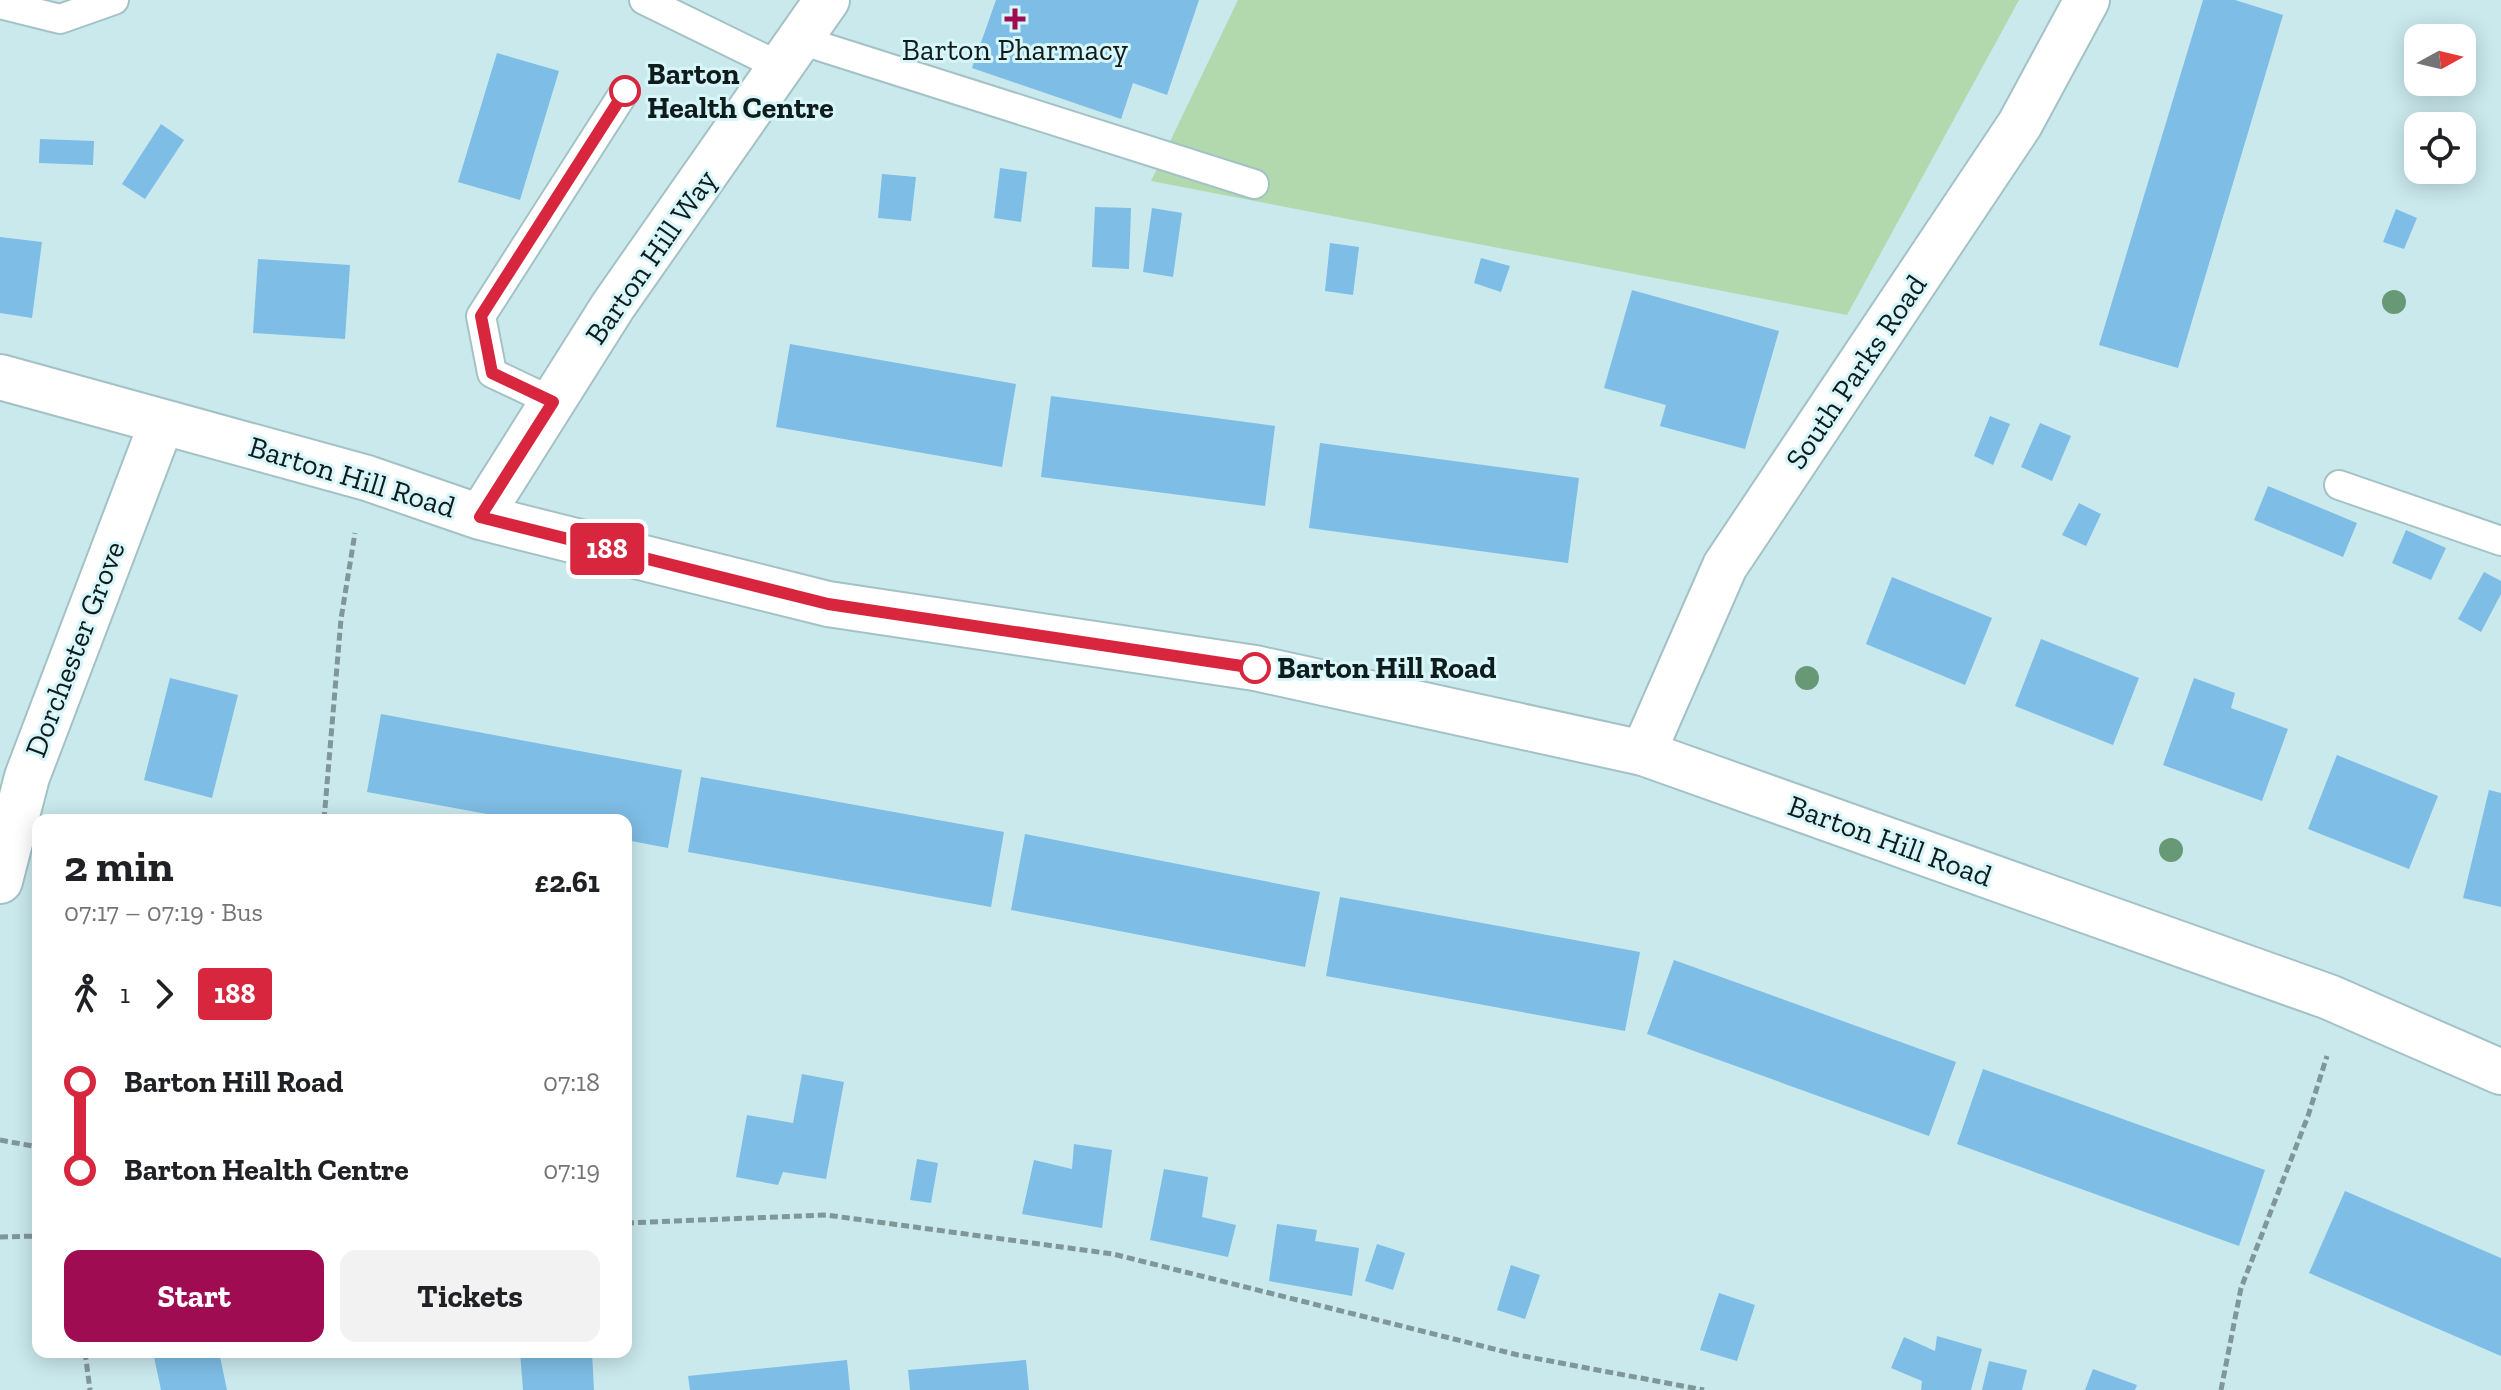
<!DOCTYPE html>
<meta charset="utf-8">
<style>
body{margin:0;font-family:"Zilla Slab",serif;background:#f2f2f2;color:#202124;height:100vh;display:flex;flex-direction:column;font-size:30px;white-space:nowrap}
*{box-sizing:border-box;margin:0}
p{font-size:26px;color:#757577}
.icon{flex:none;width:44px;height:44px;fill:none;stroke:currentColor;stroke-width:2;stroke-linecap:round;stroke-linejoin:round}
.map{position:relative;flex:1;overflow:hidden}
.sheet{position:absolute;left:32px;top:814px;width:600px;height:544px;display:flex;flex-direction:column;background:#fff;border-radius:16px;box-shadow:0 4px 20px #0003}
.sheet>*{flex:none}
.badge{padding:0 16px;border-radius:6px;font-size:28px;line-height:52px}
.needle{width:52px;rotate:82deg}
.controls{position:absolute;left:2404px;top:24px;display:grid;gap:16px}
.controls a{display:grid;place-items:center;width:72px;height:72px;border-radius:16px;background:#fff;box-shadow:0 4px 20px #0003;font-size:40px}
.map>.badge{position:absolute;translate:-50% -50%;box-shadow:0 0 0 4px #fff}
.legs{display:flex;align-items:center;gap:12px;height:88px;padding:0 32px;font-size:26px}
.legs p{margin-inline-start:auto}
.head{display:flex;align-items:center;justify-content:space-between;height:136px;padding:0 32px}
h1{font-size:44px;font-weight:700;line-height:60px}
.action{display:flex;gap:16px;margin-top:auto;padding:16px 32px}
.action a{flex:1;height:92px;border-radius:16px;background:#a00c52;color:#fff;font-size:32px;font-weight:700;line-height:92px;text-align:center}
.action a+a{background:#f2f2f2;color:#202124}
ul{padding:0 32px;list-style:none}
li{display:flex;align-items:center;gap:28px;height:88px;font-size:30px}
li i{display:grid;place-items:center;width:12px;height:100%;margin:0 10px;background:currentColor}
li i::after{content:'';width:20px;height:20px;margin:-10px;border:6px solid;border-radius:50%;background:#fff}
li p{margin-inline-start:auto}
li:first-child i{background:linear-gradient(#0000 50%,currentColor 0)}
li:last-child i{background:linear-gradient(currentColor 50%,#0000 0)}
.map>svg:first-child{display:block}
</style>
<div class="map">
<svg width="2501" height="1390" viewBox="0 0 2501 1390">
<rect width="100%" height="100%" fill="#cae9ed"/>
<path fill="#b1d9ad" d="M1238,0H2019L1847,315L1151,181Z"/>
<path fill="#7ebde5" d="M996,0H1199L1167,95L1133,83L1121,119L972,68Z
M2203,0H2235L2283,15L2178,368L2099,345Z
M497,53L559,71L520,200L458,182Z
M161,124L184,140L145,199L122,184Z
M40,139L94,141L93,165L39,163Z
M1000,168L1027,172L1021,222L994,218Z
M882,174L916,177L911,221L878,218Z
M1095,207L1131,208L1129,269L1092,267Z
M1152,208L1182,213L1173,277L1143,272Z
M2396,209L2417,218L2404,249L2383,242Z
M0,237L42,242L32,318L0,313Z
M1330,243L1359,247L1353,295L1325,291Z
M1481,258L1510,266L1501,292L1474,283Z
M258,259L350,265L345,339L253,333Z
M1632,290L1779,331L1745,449L1660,426L1666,405L1604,388Z
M790,344L1016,384L1002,467L776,427Z
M1051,396L1275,426L1265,506L1041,477Z
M1990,416L2010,424L1993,465L1974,456Z
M2040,423L2071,436L2052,481L2021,467Z
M1320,443L1579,478L1568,563L1309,528Z
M2268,486L2357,523L2343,557L2254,520Z
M2079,503L2101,514L2086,546L2062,535Z
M2406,530L2446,548L2431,580L2392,563Z
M2484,572L2501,581V594L2481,632L2458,619Z
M1892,577L1992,618L1965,685L1866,644Z
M2041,639L2139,678L2113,745L2015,706Z
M170,678L238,695L212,798L144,780Z
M2194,678L2235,693L2231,708L2288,729L2262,801L2163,765Z
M381,714L682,770L668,848L626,840V820H519L367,792Z
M2337,755L2438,796L2409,869L2308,829Z
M701,777L1004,832L991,907L688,852Z
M2489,790L2501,793V907L2463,898Z
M1025,834L1320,892L1305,967L1011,910Z
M1340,897L1640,952L1625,1031L1326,976Z
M1674,960L1956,1062L1929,1136L1647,1034Z
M1983,1069L2265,1170L2239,1246L1957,1144Z
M802,1074L844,1082L826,1179L783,1172L778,1185L736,1177L747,1115L793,1123Z
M1074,1144L1112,1150L1102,1228L1022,1214L1034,1160L1072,1169Z
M917,1159L938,1163L931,1203L910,1200Z
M1164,1169L1208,1177L1202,1217L1236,1225L1228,1257L1150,1240Z
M2345,1191L2501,1258V1356L2309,1273Z
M1277,1224L1317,1230L1315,1241L1359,1248L1352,1296L1269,1281Z
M1377,1244L1405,1253L1393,1290L1365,1281Z
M1511,1265L1540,1275L1525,1319L1497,1310Z
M1719,1293L1755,1305L1737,1361L1700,1350Z
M1937,1336L1982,1349L1971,1390H1921L1922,1381L1891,1368L1904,1337L1935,1351Z
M153,1352H219L227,1390H161Z
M520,1352H592L594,1390H523Z
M847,1360L850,1390H690L688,1376Z
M1026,1360L1029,1390H910L908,1370Z
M1989,1361L2027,1370L2022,1390H1982Z
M2093,1369L2137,1385L2135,1390H2085Z"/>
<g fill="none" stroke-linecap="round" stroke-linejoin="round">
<g stroke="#a4c2c5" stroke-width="32">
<path id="service" d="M644,0L781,67
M0,4L60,19L114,0
M800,40L1254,184
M553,402L492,373L481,316L625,91
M2339,485L2501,541"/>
</g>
<g stroke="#a4c2c5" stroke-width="48">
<path id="minor" d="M1643,753L1725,566L2020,124L2087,0
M0,881L27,777L162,422"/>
</g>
<g stroke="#a4c2c5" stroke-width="48">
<path id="tertiary" d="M0,377L367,478L480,517L828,604L1255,668L1643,753L2329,997L2501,1072
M480,517L613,306L827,0"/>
</g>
<path stroke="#80979a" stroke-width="5" stroke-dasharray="8 4" stroke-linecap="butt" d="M324,820L341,619L355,533
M0,1140L38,1147
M626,1223L826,1215L1113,1254L1518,1355L1704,1390
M0,1237L38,1236
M85,1352L90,1390
M2221,1390L2241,1288L2308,1116L2327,1056"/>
<use href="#service" stroke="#fff" stroke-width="28"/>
<use href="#minor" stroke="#fff" stroke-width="44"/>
<use href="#tertiary" stroke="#fff" stroke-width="44"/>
</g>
<g fill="#689977">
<circle cx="2394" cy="302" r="12"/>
<circle cx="1807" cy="678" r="12"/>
<circle cx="2171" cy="850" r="12"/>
</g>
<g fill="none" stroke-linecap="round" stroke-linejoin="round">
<g stroke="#fff" stroke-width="18">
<path id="line-1" d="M625,91L481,316L492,373L553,402L480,517L828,604L1255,668"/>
</g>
<use href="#line-1" stroke="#d7263d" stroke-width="12"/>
</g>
<path fill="#a00c52" stroke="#d7f6fa" stroke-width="3" d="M1011 7h8v8h8v8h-8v8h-8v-8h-8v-8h8z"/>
<g fill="#fff" stroke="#d7263d" stroke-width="4">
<circle cx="625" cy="91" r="14"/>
<circle cx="1255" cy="668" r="14"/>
</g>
<g text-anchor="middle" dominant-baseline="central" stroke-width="6" stroke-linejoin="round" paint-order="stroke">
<g font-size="30" fill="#101b1c" stroke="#d7f6fa">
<text x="1015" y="50">Barton Pharmacy</text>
</g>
<g font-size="30" font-weight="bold" fill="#101b1c" stroke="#d7f6fa" text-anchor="start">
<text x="647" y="74">Barton<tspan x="647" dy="34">Health Centre</tspan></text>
<text x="1277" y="668">Barton Hill Road</text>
</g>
<g font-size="30" fill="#101b1c" stroke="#d7f6fa">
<text transform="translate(651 257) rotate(-55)">Barton Hill Way</text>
<text transform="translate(1856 372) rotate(-56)">South Parks Road</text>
<text transform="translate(352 477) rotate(17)">Barton Hill Road</text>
<text transform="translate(75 649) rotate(-69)">Dorchester Grove</text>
<text transform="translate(1890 841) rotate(20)">Barton Hill Road</text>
</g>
</g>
</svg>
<div class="controls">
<a><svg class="needle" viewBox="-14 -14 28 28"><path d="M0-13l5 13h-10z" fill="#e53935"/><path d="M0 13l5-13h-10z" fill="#757577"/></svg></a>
<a><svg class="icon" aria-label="locate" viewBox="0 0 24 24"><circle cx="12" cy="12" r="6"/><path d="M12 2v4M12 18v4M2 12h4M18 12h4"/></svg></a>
</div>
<b class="badge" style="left:607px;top:549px;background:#d7263d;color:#fff">188</b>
<section class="sheet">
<div class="head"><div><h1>2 min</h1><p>07:17 – 07:19 · Bus</p></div><b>£2.61</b></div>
<div class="legs"><svg class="icon" aria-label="walk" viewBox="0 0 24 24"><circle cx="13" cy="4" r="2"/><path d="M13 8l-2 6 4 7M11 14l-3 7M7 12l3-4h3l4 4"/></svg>1<svg class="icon" aria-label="forward" viewBox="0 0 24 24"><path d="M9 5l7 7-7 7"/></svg><b class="badge" style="background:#d7263d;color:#fff">188</b></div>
<ul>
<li><i style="color:#d7263d"></i><b>Barton Hill Road</b><p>07:18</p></li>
<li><i style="color:#d7263d"></i><b>Barton Health Centre</b><p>07:19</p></li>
</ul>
<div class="action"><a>Start</a><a>Tickets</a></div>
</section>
</div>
